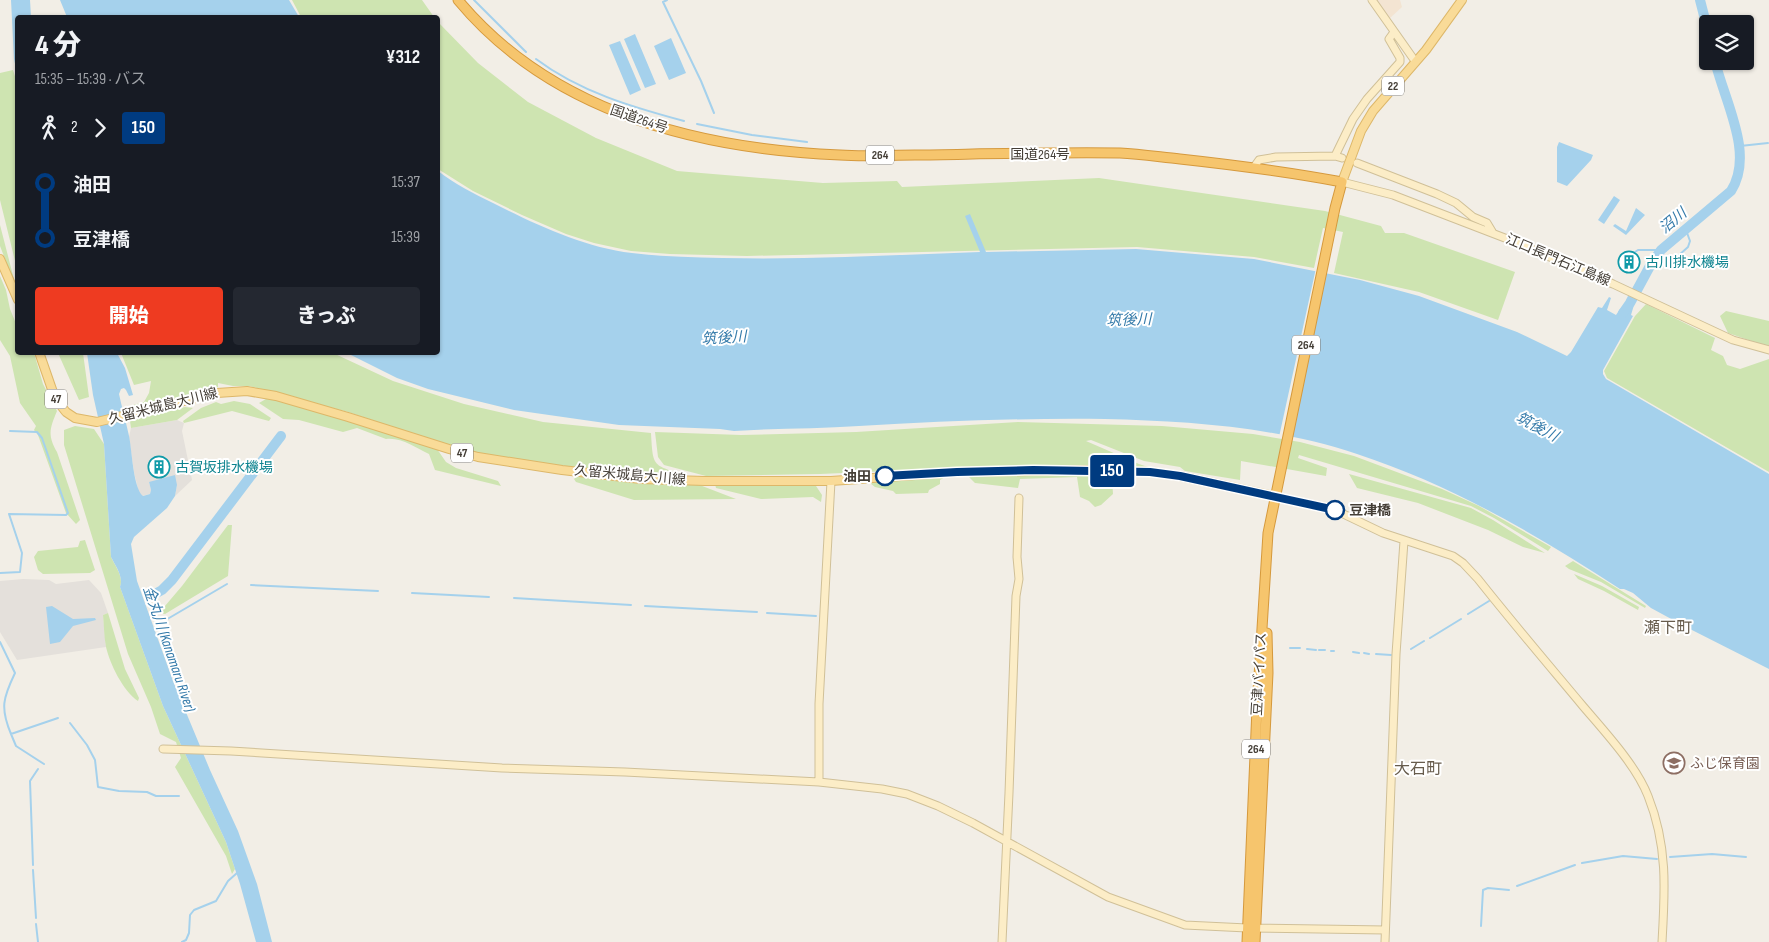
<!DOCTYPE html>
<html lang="ja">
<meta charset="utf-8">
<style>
body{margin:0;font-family:"Sofia Sans Condensed","Noto Sans JP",sans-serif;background:#242831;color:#f1f3f6;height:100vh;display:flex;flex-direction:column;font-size:19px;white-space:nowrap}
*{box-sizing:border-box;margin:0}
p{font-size:16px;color:#9ea1a6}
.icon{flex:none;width:28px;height:28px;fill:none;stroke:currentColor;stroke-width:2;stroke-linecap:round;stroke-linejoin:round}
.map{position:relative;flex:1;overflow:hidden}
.side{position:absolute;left:15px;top:15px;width:425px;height:340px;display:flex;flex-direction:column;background:#171b24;border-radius:5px;box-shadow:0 1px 4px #0004}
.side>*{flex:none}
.badge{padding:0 10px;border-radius:4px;font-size:18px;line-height:32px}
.tools{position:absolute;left:1699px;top:15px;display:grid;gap:10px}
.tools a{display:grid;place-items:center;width:55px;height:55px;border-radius:5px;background:#171b24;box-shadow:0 1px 4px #0004;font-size:25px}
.map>.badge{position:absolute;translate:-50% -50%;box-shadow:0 0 0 2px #fff}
.legs{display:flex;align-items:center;gap:8px;height:55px;padding:0 20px;font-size:16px}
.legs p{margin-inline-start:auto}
.overview{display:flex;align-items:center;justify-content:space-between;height:85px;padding:0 20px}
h1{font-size:28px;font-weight:800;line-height:38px}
.button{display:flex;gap:10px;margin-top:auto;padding:10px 20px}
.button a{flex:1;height:58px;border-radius:5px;background:#ee3b21;color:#fff;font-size:20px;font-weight:800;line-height:58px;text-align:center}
.button a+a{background:#242831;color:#f1f3f6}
ul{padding:0 20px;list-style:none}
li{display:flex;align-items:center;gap:18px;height:55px;font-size:19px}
li i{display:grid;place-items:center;width:8px;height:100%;margin:0 6px;background:currentColor}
li i::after{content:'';width:12px;height:12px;margin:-6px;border:4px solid;border-radius:50%;background:#171b24}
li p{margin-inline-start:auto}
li:first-child i{background:linear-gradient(#0000 50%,currentColor 0)}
li:last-child i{background:linear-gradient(currentColor 50%,#0000 0)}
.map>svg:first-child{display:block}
</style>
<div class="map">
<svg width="1769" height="942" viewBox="0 0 1769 942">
<rect width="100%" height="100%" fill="#f2eee6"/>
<path fill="#f3e4d2" d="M1376,0H1400L1402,7L1389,19Z"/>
<path fill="#e4e0db" d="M177,420L184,423L182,431L192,480L175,496L177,485L149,482L151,490L150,494L142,496L139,493L134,472L129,437L131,428Z
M23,579L49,580L56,584L89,580L101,593L108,613L103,615L106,647L17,660L0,632V581Z"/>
<path fill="#cee4b1" d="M292,0H422L434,17H301Z
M438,22L478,63L528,102L596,138L677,171L823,183L897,181L902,187L1099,178L1325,211L1381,226L1385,233H1404L1515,272L1498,320L1419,292L1334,273L1343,232L1323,228L1314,268L1254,257L1137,247L747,256L670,254L631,251L594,243L566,234L522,215L473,191L438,169Z
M13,70L18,86L17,269L0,200V73Z
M0,225L16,287L0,246Z
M0,276L6,290L10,309L17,326L18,352L34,353L43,384L57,411C50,428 47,435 57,452L80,520L76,524L66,513L38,435L34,430L36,426L20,403L10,356L0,340Z
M1646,304L1715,338L1711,350L1723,356L1727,365L1740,369L1769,359V472L1607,378L1604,371L1635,316Z
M1726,311L1769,321V347L1728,333L1720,316Z
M58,353H83L89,397L79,400Z
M121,353H333L393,381L464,404L543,422L651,433C653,469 653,464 686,476L639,475L510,459L459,449L348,412L249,386H233L218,383V387L127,412L126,407L144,402L149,393L151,381L134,385Z
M266,399H275L437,449L446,462L456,468L498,481L501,486L435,470L429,454C416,448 401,437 386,439L357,428L343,432L299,420L283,419L259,403Z
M234,401L250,404L271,418L269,421L232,411L184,423L183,421L201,408L216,402L221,404Z
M185,407L193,408L177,420L131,428L130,421Z
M1018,422L1162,426L1253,434L1300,442L1354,456L1442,489L1479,506L1551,547L1548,551L1494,518L1471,506L1299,455L1298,458L1327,468L1326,476L1241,461L1240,480L1185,471L1180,467L1144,461L1091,440L1086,441L1139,464L1154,469L1004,466L820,474L706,476L664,465L658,457L655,432L741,435L856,432Z
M75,426L94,429L104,444L111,557C115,566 124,577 120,587L163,706L226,842L235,869L232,874L226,856L175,767L181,758L176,742L160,734L151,707L128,654L64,445V430Z
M1032,473L1127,474L1122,479H1112L1113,494L1101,505L1095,507L1089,501L1080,497L1077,477L1020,479L1018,488L975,483L969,477L970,475Z
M579,474L641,484H697L736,499L634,500L576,482L574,479Z
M1349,474L1471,508L1493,520L1545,553L1523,547L1488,530L1418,503L1357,488Z
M947,476L940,480V484L929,490L928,493L896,494L893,491L875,487L866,480Z
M715,484L816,486L822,495L821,502L813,497L761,499L716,488Z
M228,525H232L228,576L165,614L159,613L182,586Z
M85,540L95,570L90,573L43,574L38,570L34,557L38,551L78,547L80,541Z
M1573,561L1646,606L1645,608L1601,582L1569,569L1565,566Z
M1574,574L1602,586L1639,607L1638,610L1604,591L1578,579Z
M108,613L125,669L139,698L138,701C123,691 110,664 106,647C104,637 104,625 103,615Z"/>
<path fill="#a5d1ec" d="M11,0H30L31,17L18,18L17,73L14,59Z
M60,0H289L299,17H67Z
M635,34L656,84L645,88L624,39Z
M671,38L686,73L669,80L654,46Z
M620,41L641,90L630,95L609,45Z
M1559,142L1593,155L1591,160L1567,186L1557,182V147Z
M438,171C455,184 474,194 493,203C537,225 583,247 632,253C662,257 692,257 722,258C808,260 894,255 980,252L965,216L970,214L986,252L1136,249L1254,259L1360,280L1419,296L1517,332L1567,356L1571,352L1598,307L1602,308L1609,297L1611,298L1607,310L1616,315L1620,309L1624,307L1627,302L1634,305L1631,315L1633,316L1603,370V374L1606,379L1769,474V669L1686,627L1651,608L1633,593L1624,589H1620C1535,534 1454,486 1357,454C1277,427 1189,421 1105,419C1023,418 941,421 859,426C818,429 776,428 734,431L720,429L619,425L514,410L428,389L397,378L347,353L438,352Z
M1614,196L1620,200L1604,224L1598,220Z
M1636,208L1645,215L1626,235L1613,226L1615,224L1626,231Z
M87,353H117L125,368L133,395L129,396L126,390L124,388L121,389L119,394C122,408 126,422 129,436C132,449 133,488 143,496L150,494L151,490L149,482L175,475L177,485L175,496L167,508L134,537L131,544L137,581L173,681L210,770L238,831L257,884L272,942H256L240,884L226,842L163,706L120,587C124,577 115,565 111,557L104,444L93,395Z
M52,606L73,619L95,618L96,620L73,626L60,642L50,644L46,607Z"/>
<path fill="#f2eee6" d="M1316,268L1325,270L1289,439L1279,437Z"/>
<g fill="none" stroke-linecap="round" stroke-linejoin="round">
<path stroke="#a5d1ec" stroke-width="2" d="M474,0L526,52
M667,0L663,2L701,81L714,113
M536,59C580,92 632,107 684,121
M697,124L752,135L807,142
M1740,146L1768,143
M1632,254L1638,250H1661
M1678,256L1688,247L1690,241L1686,230
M0,573L20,572L22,553L9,514L66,515L68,513L42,438L37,432L10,431
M251,585L378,591
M412,593L489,597
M514,598L631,605
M645,606L757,612
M767,613L816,616
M1468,614L1489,601
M164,621L227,584
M1430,638L1461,619
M0,642L15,673C3,698 0,708 11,734L58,718
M1290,648H1300
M1307,649L1316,650
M1411,649L1424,641
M1319,650H1325
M1331,651H1334
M1353,652L1359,653
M1364,653L1369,654
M1376,654L1391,655
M70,723L87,745L95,760L98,787L119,791L147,792L156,796H179
M11,734L16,746L44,764
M1670,857L1712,854L1746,857
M1582,863L1623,856L1657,859
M33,865L30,781L38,769
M33,870L36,918
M1517,886L1575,865
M36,924L38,942
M1481,926L1483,890L1488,888L1509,890
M182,942L186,940L189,933L190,915L194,910L216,901L228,881L237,873"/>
<path stroke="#a5d1ec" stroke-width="10" d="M1700,0L1708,31
M1623,313L1630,303L1650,266L1661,250L1731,191C1755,154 1724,100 1715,61
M153,595L162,590L172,580L281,436"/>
<g stroke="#d0c098" stroke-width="9">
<path id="secondary" d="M1372,0L1415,61
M1335,156L1353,119L1367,99L1400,62V58L1389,39L1394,32
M1357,163L1437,194L1456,203L1473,217L1487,223L1493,233
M1254,167L1259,160L1276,157L1335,156L1342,158
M1342,182L1393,195L1510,240L1613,284L1733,340L1769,350
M1274,496L1335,510L1383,533L1453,556L1463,563L1478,579C1512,622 1547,663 1582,705C1604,731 1636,765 1648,796C1668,846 1665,891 1662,942
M163,749L231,751L502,768L625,772L819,782L882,789L907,794L938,806L973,823L1108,897L1185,925L1247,928L1385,930
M819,782V704L831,481
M1002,942L1009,793L1016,596L1019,579L1017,557L1019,498
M1385,942L1396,654L1404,541"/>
</g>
<g stroke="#ddb769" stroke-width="10">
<path id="primary" d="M1342,182L1361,131L1373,111L1426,50L1462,0
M0,259L18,300
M39,352L55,398L66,412L75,418L97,422L217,393L247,391L276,396L348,417L449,449L478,457L562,470L641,479L705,481H831L957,472L1092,470L1150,472L1180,476L1274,496"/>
</g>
<g stroke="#d5993d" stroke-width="11">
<path id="highway" d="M458,0C552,113 699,149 840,155C865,157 890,155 915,155C983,154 1052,152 1120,153C1140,154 1160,157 1180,159C1235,165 1288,172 1342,182L1335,208L1268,533L1257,708L1247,942
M1255,942L1268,673L1267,633"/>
</g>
<use href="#secondary" stroke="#fcedc7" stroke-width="7"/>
<use href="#primary" stroke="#f9db98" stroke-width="8"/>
<use href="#highway" stroke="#f6c56d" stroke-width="9"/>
</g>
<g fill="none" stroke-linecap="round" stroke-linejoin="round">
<g stroke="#fff" stroke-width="11">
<path id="line-1" d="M885,476L957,472L1033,470L1150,472L1180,476L1335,510"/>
</g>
<use href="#line-1" stroke="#003b80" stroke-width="8"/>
</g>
<defs>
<g id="building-ring" transform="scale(1.125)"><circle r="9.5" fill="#fff" stroke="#0f9aa8" stroke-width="1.5"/><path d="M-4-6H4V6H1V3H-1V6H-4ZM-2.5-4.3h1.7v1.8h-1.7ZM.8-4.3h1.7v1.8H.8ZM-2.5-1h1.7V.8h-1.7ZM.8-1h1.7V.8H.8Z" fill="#0f9aa8"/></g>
<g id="school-ring" transform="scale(1.125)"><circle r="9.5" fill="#fff" stroke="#8d6e63" stroke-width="1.5"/><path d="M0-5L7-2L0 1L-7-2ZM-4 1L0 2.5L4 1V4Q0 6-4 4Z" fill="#8d6e63"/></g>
</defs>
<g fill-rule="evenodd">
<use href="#building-ring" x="1629" y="262"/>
<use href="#building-ring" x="159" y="467"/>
<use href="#school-ring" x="1674" y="763"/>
</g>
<g fill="#fff" stroke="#003b80" stroke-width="2.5">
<circle cx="885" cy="476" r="9"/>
<circle cx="1335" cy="510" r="9"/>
</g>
<g text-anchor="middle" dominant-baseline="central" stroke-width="4" stroke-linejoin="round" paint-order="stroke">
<g fill="#fff" stroke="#7c7872" stroke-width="1">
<rect x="1382" y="76.5" width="22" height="19" rx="4"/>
<rect x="866" y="145.5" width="28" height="19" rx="4"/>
<rect x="1292" y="335.5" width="28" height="19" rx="4"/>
<rect x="45" y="389.5" width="22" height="19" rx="4"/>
<rect x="451" y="443.5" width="22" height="19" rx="4"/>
<rect x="1242" y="739.5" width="28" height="19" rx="4"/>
</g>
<g font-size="12" font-weight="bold" fill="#443e36">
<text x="1393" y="86">22</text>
<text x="880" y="155">264</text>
<text x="1306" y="345">264</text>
<text x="56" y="399">47</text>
<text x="462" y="453">47</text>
<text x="1256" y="749">264</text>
</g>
<g font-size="14" fill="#443e36" stroke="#fff">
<text transform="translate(639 119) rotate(19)">国道264号</text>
<text x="1040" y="154">国道264号</text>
<text transform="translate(1558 260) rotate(23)">江口長門石江島線</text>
<text transform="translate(163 406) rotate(-14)">久留米城島大川線</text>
<text transform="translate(630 475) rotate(5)">久留米城島大川線</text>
<text transform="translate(1259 674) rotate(-87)">豆津バイパス</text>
</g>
<g font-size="14" fill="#0d838f" stroke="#fff" text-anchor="start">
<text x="1645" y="262">古川排水機場</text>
<text x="175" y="467">古賀坂排水機場</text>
</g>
<g font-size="14" font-weight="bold" fill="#443e36" stroke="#fff" text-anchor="end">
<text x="871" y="476">油田</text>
<text x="1349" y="510" text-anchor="start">豆津橋</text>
</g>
<g font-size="14" fill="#785e54" stroke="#fff" text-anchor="start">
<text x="1690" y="763">ふじ保育園</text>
</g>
<g font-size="15" font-style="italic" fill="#357baa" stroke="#fff">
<text transform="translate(1673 221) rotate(-40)">沼川</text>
<text transform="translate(1129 320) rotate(-1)">筑後川</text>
<text transform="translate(724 338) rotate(-3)">筑後川</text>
<text transform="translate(1537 427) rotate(28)">筑後川</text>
<text transform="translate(169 649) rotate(71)">金丸川 (Kanamaru River)</text>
</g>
<g font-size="16" fill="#675c4d" stroke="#fff">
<text x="1668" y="628">瀬下町</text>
<text x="1418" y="769">大石町</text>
</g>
</g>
</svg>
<div class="tools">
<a><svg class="icon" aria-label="layers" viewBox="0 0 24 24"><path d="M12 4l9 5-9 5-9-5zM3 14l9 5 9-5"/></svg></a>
</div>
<b class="badge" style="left:1112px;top:471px;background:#003b80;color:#fff">150</b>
<section class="side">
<div class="overview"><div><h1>4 分</h1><p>15:35 – 15:39 · バス</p></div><b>¥312</b></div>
<div class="legs"><svg class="icon" aria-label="walk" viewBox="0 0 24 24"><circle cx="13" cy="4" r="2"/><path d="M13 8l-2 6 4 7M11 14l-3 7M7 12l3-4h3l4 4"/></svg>2<svg class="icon" aria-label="forward" viewBox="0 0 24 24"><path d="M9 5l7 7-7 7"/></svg><b class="badge" style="background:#003b80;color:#fff">150</b></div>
<ul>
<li><i style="color:#003b80"></i><b>油田</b><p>15:37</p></li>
<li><i style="color:#003b80"></i><b>豆津橋</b><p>15:39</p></li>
</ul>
<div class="button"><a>開始</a><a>きっぷ</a></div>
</section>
</div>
